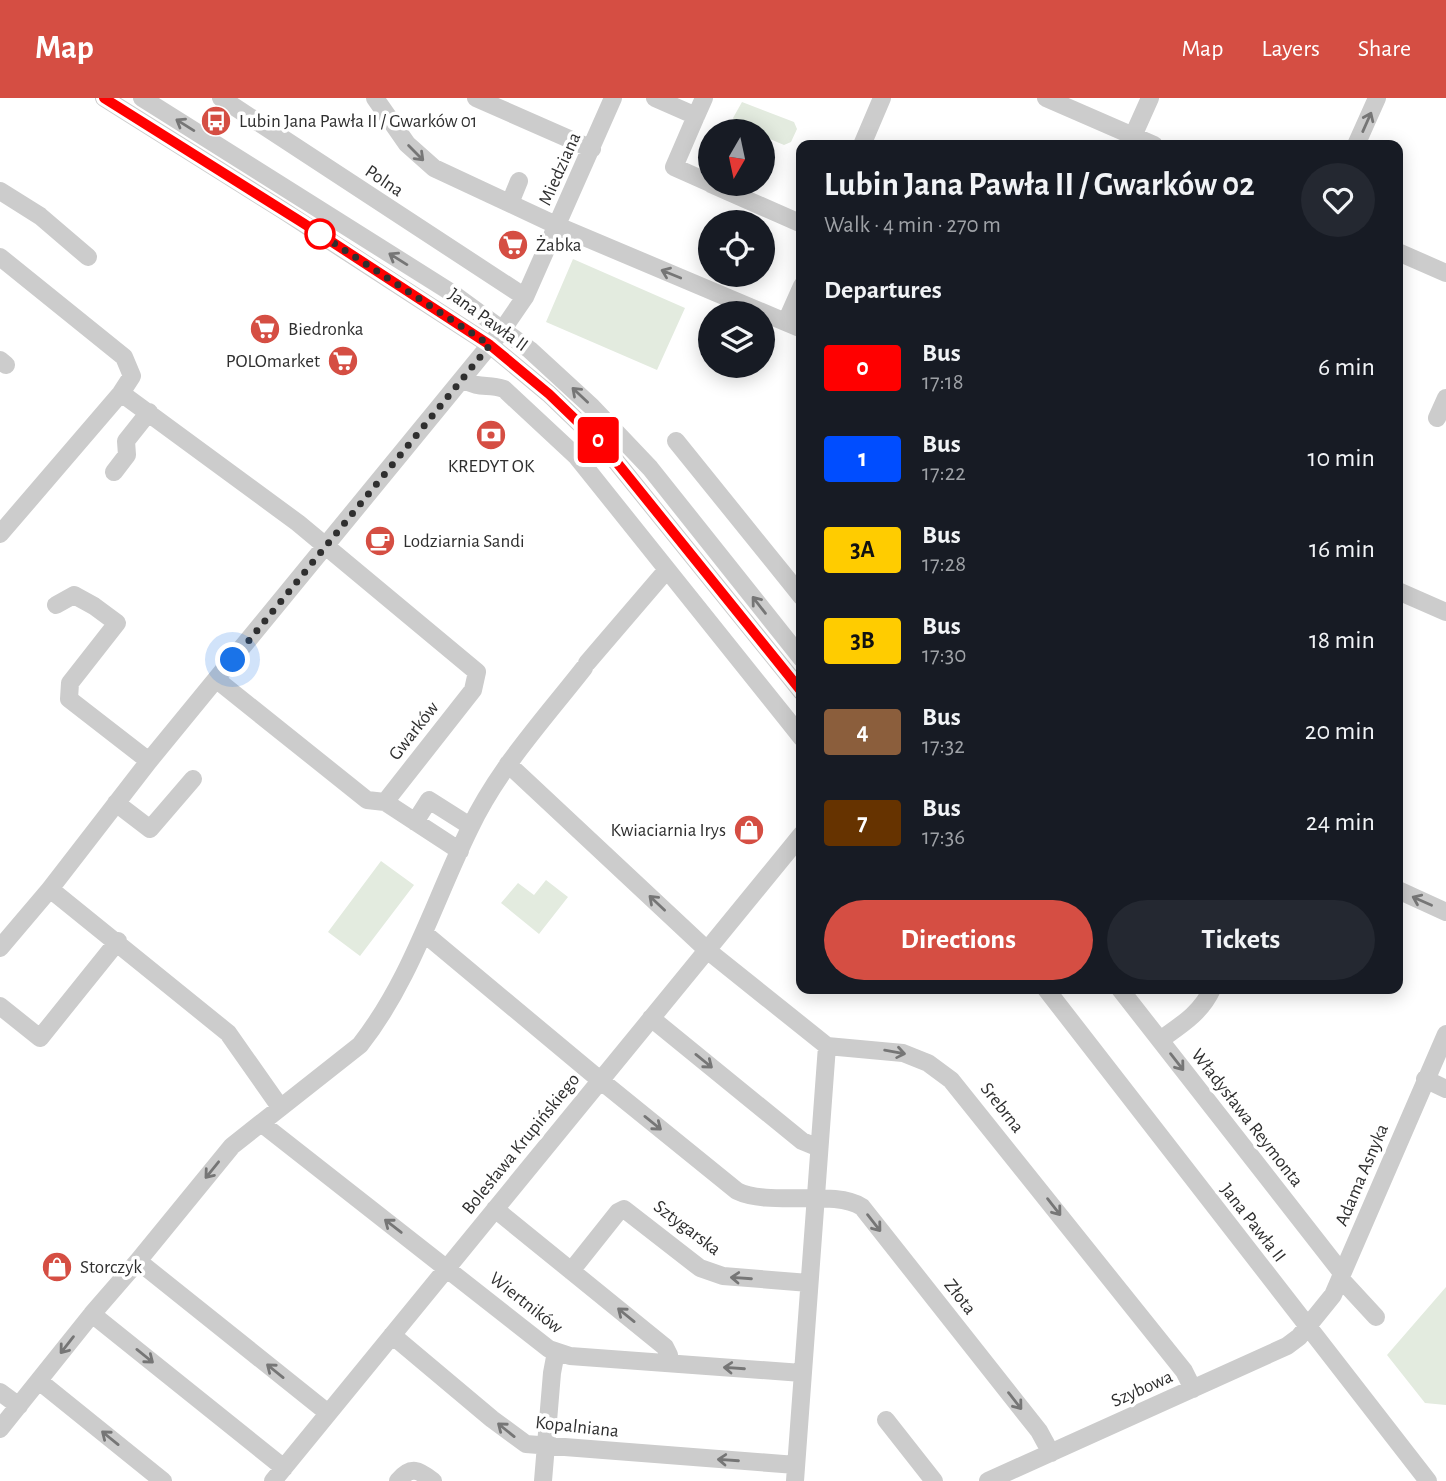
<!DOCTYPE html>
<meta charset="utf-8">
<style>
body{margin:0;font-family:"Alegreya Sans",sans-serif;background:#242831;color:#f1f3f6;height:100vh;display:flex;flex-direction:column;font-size:26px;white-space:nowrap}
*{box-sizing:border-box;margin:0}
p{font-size:23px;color:#9ea1a6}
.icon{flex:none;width:38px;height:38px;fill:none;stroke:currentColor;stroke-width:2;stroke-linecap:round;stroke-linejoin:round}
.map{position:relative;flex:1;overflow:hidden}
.sheet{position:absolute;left:796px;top:42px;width:607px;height:854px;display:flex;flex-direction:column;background:#171b24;border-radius:14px;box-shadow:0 4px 18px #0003}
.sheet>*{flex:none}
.badge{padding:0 14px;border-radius:5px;font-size:24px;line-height:46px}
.needle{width:46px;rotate:189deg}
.tools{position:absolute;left:698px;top:21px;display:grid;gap:14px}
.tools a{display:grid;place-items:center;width:77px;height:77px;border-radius:50%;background:#171b24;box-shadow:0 4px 18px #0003;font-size:35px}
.you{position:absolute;width:35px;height:35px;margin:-18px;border:5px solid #fff;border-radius:50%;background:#1a73e8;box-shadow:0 0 0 10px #1a73e833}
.map>.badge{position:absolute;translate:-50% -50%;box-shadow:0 0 0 4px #fff}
h2{padding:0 28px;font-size:26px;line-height:63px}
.round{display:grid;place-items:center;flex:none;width:74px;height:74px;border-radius:37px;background:#242831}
.head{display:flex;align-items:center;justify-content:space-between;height:119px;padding:0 28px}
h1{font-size:33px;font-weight:700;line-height:52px}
.primary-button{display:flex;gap:14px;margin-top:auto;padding:14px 28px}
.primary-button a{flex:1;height:80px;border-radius:42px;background:#d54e43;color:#fff;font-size:28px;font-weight:700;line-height:80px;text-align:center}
.primary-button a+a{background:#242831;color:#f1f3f6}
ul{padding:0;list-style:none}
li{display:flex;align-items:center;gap:21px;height:91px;padding:0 28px}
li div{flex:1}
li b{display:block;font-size:26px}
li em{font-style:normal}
li .badge{min-width:77px;font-weight:700;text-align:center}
header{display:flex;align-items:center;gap:42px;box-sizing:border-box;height:98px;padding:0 35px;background:#d54e43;color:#fff}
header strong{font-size:33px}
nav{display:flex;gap:38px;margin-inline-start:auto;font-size:24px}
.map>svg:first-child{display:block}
</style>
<header>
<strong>Map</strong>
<nav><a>Map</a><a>Layers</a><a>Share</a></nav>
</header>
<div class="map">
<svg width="1446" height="1383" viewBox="0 0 1446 1383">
<rect width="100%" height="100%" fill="#fff"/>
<path fill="#e3ebdf" d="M742,4L794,24L797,31L791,44L784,47L763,38V33H752L736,26L733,20Z
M573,161L685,210L657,272L546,224Z
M381,763L414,787L360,858L328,834Z
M546,782L568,799L539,836L501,805L518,785L534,797Z
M1446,1189V1307L1425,1305L1387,1257Z"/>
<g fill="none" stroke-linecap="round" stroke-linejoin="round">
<path stroke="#ccc" stroke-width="18" d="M104,0L284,113L490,247L549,296L606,351L802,594
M142,0L452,195L530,252L592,309L650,370L802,561
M221,0L525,199
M375,0L407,46L434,70L558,128L802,231
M476,0L592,51
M655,0L696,18L704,0
M1046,0L1154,47
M696,18L674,69L710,85
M862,47L882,0
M1129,47L1150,0
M1356,47L1377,0
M711,86L802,126
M0,93L40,118L88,159
M510,105L519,83
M1398,154L1446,175
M0,159L124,259L132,278L121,295L0,436
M786,224L802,188
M0,262L6,267
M463,281C480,292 487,285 504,291L577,359L802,640
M121,295L298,425L477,574L473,592L385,704L367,702L217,582
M1437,320L1446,300
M676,343L802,499
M114,374L127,357L126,343L149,314
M1398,493L1446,514
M56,507L74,497L94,508L117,525L70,585L69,601L149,663
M587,565L665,474
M508,666L707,852L827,948L903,955L928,965L951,982L1184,1273L1193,1291
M385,704L460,753
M116,705L150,731L193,681
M415,724L429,702L470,728
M50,791L228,935L280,1009
M1398,792L1446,814
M425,836L600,982L737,1093C770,1109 835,1091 862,1109L1039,1333L1051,1355
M0,850L50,791L149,663L503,231L525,199L613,0
M1046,891L1428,1383
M1120,891L1342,1175
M0,908L40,940L118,843
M651,920L802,1043L819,1050
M1160,942C1181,927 1201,915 1212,891
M1425,981L1446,991
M261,1025L549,1251L570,1258L802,1275
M495,1111L665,1249L669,1257L670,1265
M138,1163L328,1315
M571,1173L618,1114L624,1111L700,1170L723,1178L809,1185
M1340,1180L1376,1219
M92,1216L284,1370
M392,1237L492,1321L526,1346L796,1367
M39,1283L163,1383
M0,1294L19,1308
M886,1322L934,1383
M0,1331L92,1216L138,1163L232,1048L360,947C411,882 434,803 470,730C498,671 544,621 584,570
M273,1383L802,736
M398,1383C411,1367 419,1372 433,1383
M543,1383L552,1275L556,1254
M795,1383L827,948
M988,1383L1287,1248L1299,1239L1333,1197L1446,936"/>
</g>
<defs><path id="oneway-shaft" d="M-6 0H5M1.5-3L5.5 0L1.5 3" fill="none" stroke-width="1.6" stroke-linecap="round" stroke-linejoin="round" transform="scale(1.75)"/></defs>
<g stroke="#767676">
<use href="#oneway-shaft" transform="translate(1367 24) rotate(-66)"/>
<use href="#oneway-shaft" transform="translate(185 27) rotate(-148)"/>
<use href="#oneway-shaft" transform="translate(416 55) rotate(45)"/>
<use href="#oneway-shaft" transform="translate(398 161) rotate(-148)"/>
<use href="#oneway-shaft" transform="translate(671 176) rotate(-158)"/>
<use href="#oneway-shaft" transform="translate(580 297) rotate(-137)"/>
<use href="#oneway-shaft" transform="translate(759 507) rotate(-128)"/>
<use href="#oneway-shaft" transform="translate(1422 803) rotate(-156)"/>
<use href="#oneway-shaft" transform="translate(657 805) rotate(-137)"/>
<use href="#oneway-shaft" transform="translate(895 954) rotate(10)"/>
<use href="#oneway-shaft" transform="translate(704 963) rotate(39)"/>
<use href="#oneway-shaft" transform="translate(1177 964) rotate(52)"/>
<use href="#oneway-shaft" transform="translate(653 1025) rotate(39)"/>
<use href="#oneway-shaft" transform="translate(212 1072) rotate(129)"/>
<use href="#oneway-shaft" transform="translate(1054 1109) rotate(52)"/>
<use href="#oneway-shaft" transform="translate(874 1125) rotate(52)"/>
<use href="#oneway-shaft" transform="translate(393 1128) rotate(-142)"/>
<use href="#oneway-shaft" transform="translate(741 1180) rotate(-176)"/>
<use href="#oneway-shaft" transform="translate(626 1217) rotate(-141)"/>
<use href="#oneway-shaft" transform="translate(67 1247) rotate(128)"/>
<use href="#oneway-shaft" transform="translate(145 1258) rotate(39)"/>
<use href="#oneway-shaft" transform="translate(734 1270) rotate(-176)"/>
<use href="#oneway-shaft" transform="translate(275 1273) rotate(-141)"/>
<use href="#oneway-shaft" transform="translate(1015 1303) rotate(52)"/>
<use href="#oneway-shaft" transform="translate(506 1332) rotate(-141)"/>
<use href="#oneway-shaft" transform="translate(110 1340) rotate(-141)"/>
<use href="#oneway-shaft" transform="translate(728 1362) rotate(-176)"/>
</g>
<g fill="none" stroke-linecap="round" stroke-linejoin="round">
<g stroke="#fff" stroke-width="16">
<path id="line" d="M104,0L303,125L490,247L549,296L606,351L802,594"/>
</g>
<use href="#line" stroke="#f00" stroke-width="10"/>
<path stroke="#2f2f2f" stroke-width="7" stroke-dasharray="0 12.6" d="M233,562L490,247L320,136"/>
</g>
<defs>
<g id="bus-disc" transform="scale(1.575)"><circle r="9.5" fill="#d54e43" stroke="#fff"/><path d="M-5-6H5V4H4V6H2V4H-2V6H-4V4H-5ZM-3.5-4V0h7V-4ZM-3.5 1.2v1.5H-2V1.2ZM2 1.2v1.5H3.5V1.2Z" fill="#fff"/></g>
<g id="supermarket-disc" transform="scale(1.575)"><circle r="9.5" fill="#d54e43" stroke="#fff"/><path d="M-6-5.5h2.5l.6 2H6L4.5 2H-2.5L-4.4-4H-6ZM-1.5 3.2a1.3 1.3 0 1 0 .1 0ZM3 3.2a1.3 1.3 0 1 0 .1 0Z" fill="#fff"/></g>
<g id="bank-disc" transform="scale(1.575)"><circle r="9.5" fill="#d54e43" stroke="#fff"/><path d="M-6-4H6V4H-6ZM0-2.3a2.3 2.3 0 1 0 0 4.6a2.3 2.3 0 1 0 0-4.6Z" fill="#fff"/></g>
<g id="cafe-disc" transform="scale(1.575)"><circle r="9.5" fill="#d54e43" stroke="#fff"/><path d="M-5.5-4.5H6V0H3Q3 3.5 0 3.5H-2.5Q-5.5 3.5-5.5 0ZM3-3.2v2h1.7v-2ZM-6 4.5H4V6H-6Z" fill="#fff"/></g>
<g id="shop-disc" transform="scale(1.575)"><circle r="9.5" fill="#d54e43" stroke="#fff"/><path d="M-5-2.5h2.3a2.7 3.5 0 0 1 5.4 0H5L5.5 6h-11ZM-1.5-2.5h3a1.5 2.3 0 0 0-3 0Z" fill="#fff"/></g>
</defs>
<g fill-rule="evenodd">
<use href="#bus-disc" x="216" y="23"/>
<use href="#supermarket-disc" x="513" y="147"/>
<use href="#supermarket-disc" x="265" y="231"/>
<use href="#supermarket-disc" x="343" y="263"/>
<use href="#bank-disc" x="491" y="337"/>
<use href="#cafe-disc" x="380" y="443"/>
<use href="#shop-disc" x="749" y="732"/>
<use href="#shop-disc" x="57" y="1169"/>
</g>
<circle fill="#fff" stroke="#f00" stroke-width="3.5" cx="320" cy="136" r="14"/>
<g text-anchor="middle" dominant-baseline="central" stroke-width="7" stroke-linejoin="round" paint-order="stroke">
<g font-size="19" fill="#2f2f2f" stroke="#fff" text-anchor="start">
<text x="239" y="23">Lubin Jana Pawła II / Gwarków 01</text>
<text x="536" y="147">Żabka</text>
<text x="288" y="231">Biedronka</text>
<text x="320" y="263" text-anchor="end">POLOmarket</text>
<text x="491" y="368" text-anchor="middle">KREDYT OK</text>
<text x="403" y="443">Lodziarnia Sandi</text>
<text x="726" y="732" text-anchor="end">Kwiaciarnia Irys</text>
<text x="80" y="1169">Storczyk</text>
</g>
<g font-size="19" fill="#2f2f2f" stroke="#fff">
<text transform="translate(560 71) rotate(-66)">Miedziana</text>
<text transform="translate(384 83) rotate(34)">Polna</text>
<text transform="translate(488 222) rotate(36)">Jana Pawła II</text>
<text transform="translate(414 633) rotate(-52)">Gwarków</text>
<text transform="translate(1002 1010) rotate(52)">Srebrna</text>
<text transform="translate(1247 1020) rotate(52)">Władysława Reymonta</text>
<text transform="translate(521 1046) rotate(-51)">Bolesława Krupińskiego</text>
<text transform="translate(1362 1077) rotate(-67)">Adama Asnyka</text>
<text transform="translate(1253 1125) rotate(52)">Jana Pawła II</text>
<text transform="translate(687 1130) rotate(37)">Sztygarska</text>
<text transform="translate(960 1199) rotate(52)">Złota</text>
<text transform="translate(526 1205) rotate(38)">Wiertników</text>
<text transform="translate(1142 1291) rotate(-24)">Szybowa</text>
<text transform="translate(577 1329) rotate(6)">Kopalniana</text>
</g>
</g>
</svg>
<div class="tools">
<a><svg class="needle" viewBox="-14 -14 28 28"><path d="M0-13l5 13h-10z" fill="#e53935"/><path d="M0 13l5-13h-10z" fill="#9ea1a6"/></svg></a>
<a><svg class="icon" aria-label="locate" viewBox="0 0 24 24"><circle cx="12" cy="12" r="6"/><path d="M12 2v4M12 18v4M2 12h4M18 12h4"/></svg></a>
<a><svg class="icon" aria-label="layers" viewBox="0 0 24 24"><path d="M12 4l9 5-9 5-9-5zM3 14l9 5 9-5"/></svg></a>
</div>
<div class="you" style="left:233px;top:562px"></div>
<b class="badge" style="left:598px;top:342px;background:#f00;color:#fff">0</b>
<section class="sheet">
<div class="head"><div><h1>Lubin Jana Pawła II / Gwarków 02</h1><p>Walk · 4 min · 270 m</p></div><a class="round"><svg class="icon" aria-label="heart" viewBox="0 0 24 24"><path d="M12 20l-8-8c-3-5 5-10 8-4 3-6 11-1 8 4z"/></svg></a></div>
<h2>Departures</h2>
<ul>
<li><span class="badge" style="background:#f00;color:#fff">0</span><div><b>Bus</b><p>17:18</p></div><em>6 min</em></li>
<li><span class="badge" style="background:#004dff;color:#fff">1</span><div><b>Bus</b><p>17:22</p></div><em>10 min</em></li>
<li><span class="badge" style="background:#fc0;color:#111">3A</span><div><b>Bus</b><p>17:28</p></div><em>16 min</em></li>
<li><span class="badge" style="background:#fc0;color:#111">3B</span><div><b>Bus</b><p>17:30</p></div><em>18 min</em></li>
<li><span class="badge" style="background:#8b5e3c;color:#fff">4</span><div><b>Bus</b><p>17:32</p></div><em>20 min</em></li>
<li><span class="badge" style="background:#630;color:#fff">7</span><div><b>Bus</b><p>17:36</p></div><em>24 min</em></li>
</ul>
<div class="primary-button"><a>Directions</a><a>Tickets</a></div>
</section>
</div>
